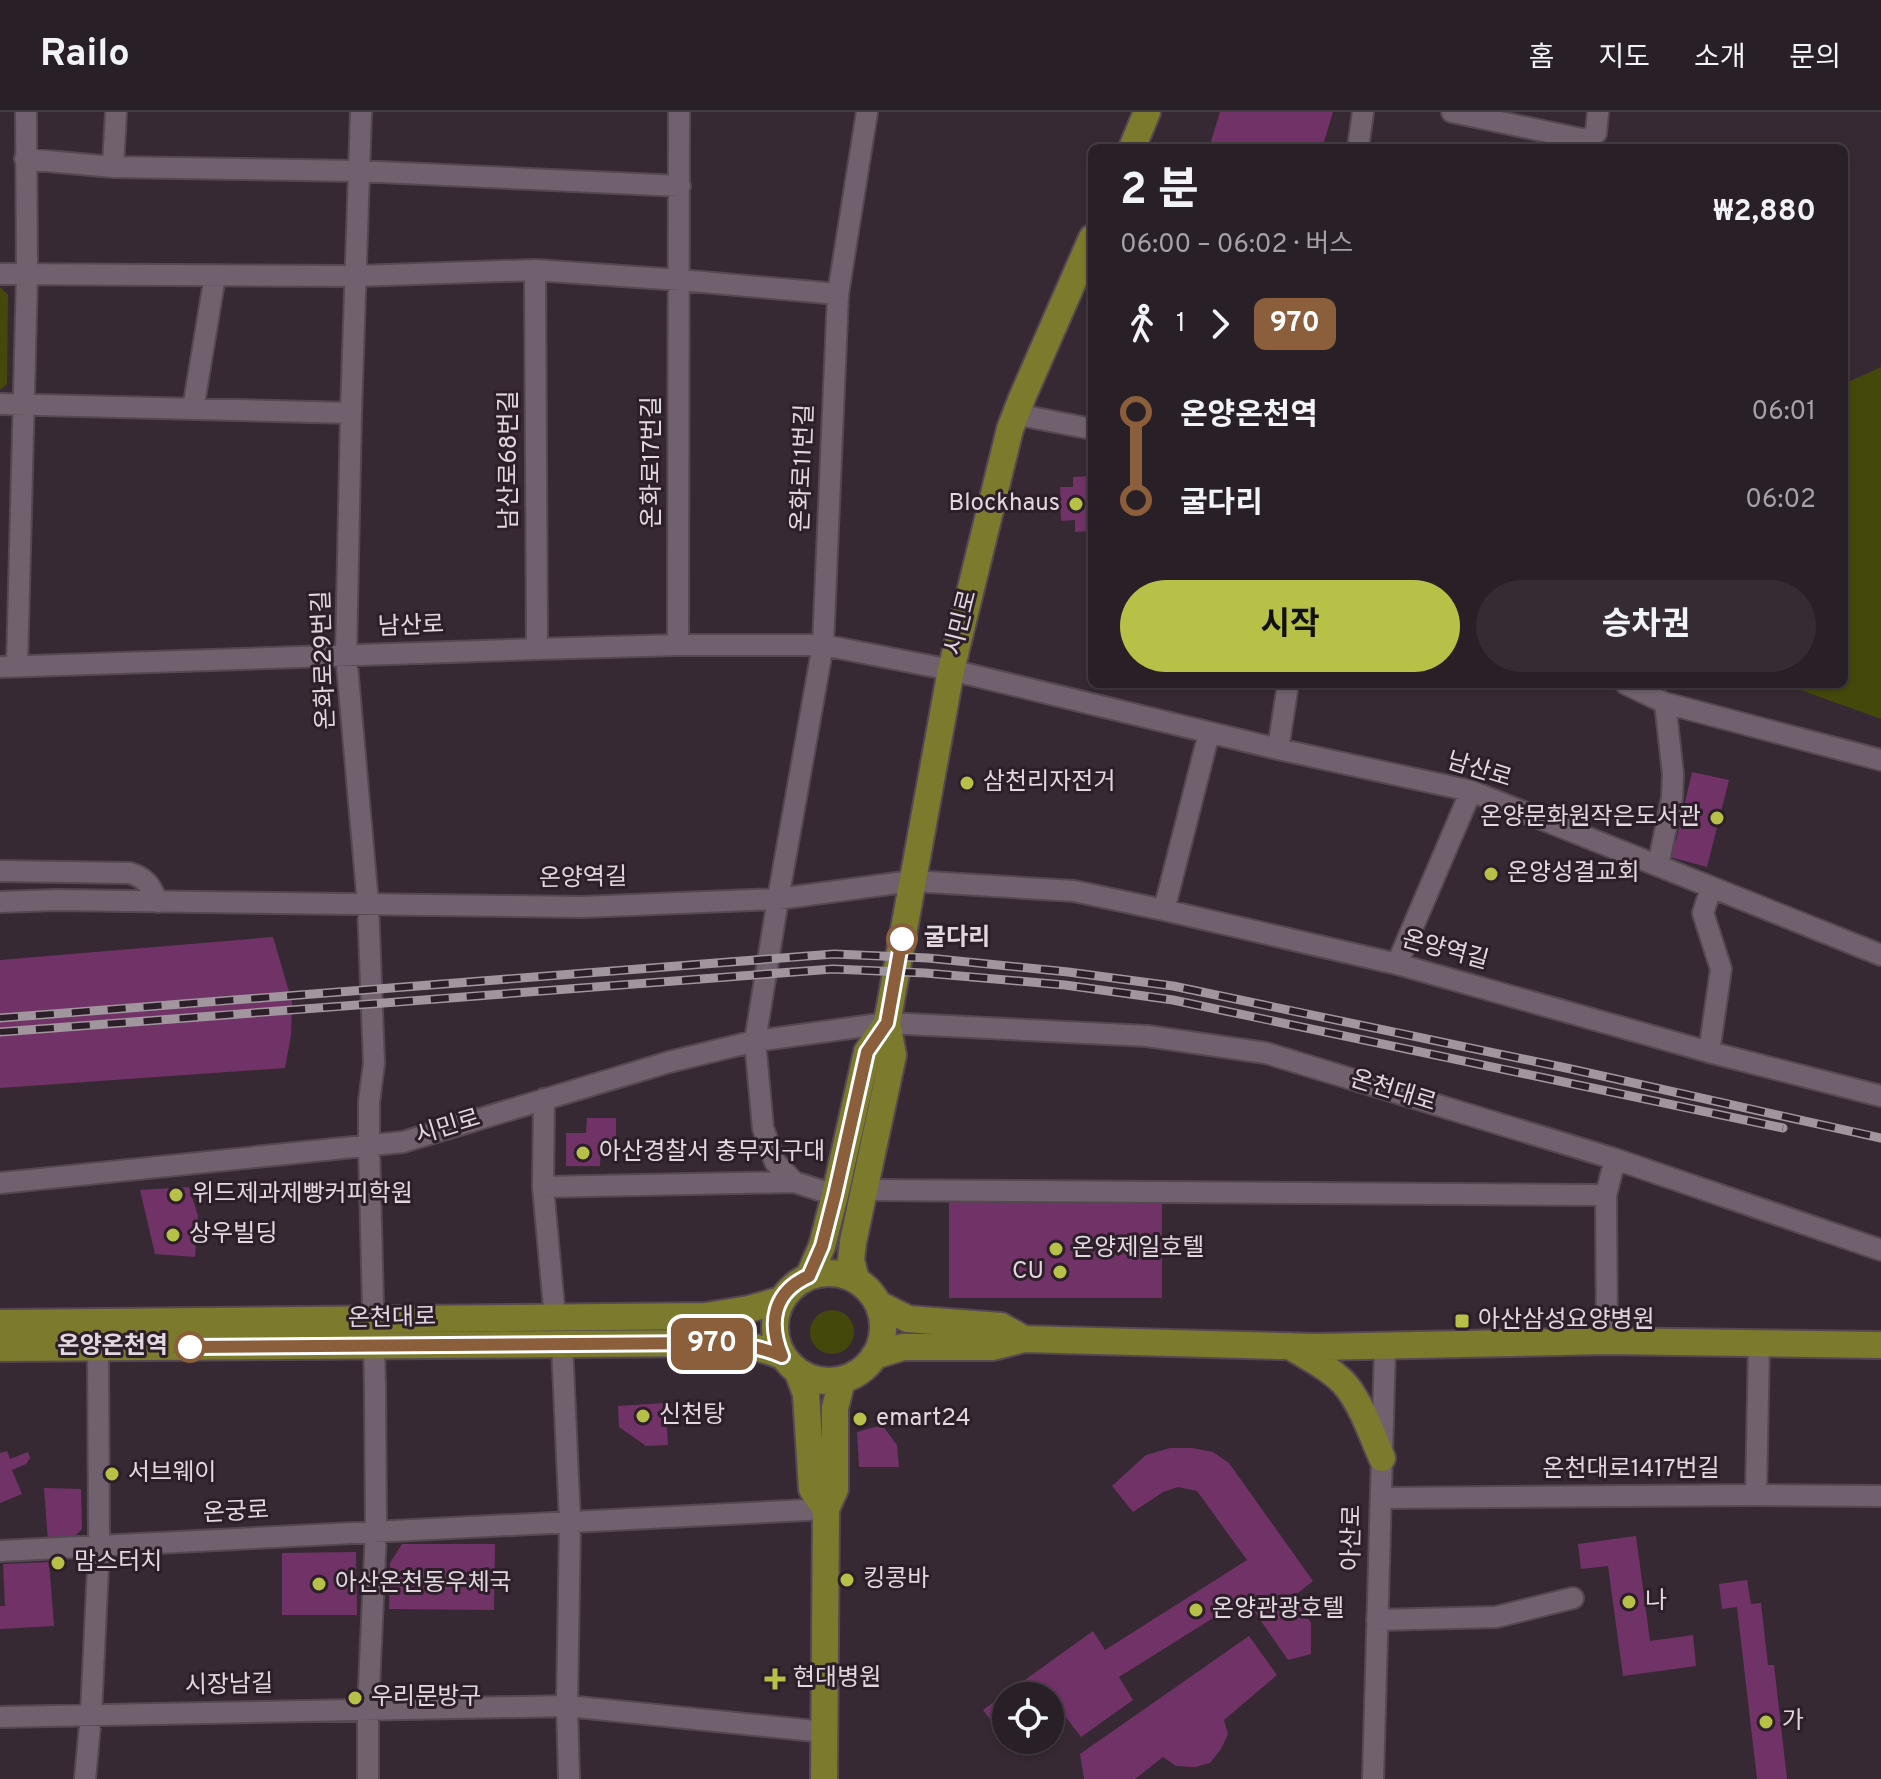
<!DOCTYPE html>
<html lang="ko">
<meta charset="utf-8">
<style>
body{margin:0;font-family:Overpass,"Noto Sans KR",sans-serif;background:#352c33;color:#f1f3f6;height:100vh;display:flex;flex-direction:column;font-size:30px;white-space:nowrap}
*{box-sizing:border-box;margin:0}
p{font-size:26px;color:#a5a2a7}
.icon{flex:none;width:44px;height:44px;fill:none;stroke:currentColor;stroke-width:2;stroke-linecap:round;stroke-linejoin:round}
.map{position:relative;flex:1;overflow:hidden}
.sheet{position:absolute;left:1088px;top:32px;width:760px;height:544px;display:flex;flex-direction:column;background:#291f27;border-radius:12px;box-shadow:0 2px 6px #0004,0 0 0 2px #453d44}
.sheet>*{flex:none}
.badge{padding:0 16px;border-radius:12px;font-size:28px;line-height:52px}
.buttons{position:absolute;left:992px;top:1570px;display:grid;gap:16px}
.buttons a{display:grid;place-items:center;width:72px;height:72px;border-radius:50%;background:#291f27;box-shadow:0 2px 6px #0004,0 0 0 2px #453d44;font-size:40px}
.map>.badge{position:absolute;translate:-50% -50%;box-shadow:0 0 0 4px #fff}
.legs{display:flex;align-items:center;gap:12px;height:88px;padding:0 32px;font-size:26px}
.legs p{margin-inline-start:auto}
.head{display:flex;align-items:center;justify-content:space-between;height:136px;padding:0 32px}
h1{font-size:44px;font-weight:700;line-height:60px}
.primary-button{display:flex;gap:16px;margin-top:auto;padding:16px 32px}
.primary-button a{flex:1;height:92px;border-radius:48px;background:#b8c147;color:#111;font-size:32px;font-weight:700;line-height:92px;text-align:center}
.primary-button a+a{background:#352c33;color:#f1f3f6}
ul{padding:0 32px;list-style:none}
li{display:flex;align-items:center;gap:28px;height:88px;font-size:30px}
li i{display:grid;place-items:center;width:12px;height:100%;margin:0 10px;background:currentColor}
li i::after{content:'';width:20px;height:20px;margin:-10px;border:6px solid;border-radius:50%;background:#291f27}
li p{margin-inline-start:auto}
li:first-child i{background:linear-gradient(#0000 50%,currentColor 0)}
li:last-child i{background:linear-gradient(currentColor 50%,#0000 0)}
header{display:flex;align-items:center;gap:48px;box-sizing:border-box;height:112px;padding:0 40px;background:#291f27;border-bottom:2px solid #453d44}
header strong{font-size:38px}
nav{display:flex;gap:44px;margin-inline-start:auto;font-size:28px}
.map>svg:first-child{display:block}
</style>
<header>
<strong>Railo</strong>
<nav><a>홈</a><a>지도</a><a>소개</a><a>문의</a></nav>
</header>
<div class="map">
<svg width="1881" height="1667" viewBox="0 0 1881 1667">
<rect width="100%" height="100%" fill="#372934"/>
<path fill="#44480b" d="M0,175L8,183L7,272L0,278Z
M1881,255V607L1784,572H1844V272Z
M810 1220a22 22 0 1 1 44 0a22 22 0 1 1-44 0Z"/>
<path fill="#713267" d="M1220,0H1333L1322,36H1209Z
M1092,364V419L1075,420V408L1061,409L1060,375H1073V365Z
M1692,660L1729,668L1707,755L1666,744L1670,728L1676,729Z
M273,825L292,890L291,923L285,956L0,976V848Z
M587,1006H616V1029H601L600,1054H566V1021H586Z
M189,1075L198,1104L195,1145L155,1142L140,1078Z
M949,1087H1162V1186H949Z
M665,1291L668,1333L646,1334L619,1315L618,1294Z
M882,1313L897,1333L899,1355H859L857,1320Z
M1170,1336H1192L1213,1340L1229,1351L1313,1469L1294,1484L1311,1511V1542L1288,1548L1245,1486L1119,1565L1133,1588L1081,1625L1065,1604L1050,1616V1584H1006V1628H1035L1017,1643L983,1598L1093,1519L1105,1538L1247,1448L1197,1379L1178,1375L1163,1380L1133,1400L1112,1374L1146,1343Z
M7,1339L10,1347L28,1340L30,1346L26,1352L12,1358L22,1382L0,1391V1341Z
M44,1376L81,1377L82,1417L72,1427L48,1429Z
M1636,1424L1650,1529L1693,1523L1696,1554L1623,1564L1608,1454L1581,1457L1578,1432Z
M402,1432H495L494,1498L389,1497L390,1451Z
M356,1440L357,1503H282V1441Z
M49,1450L54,1514L0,1517V1494H5L3,1452Z
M1747,1468L1751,1492L1761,1491L1768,1553H1774L1787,1667H1757L1737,1495L1722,1497L1719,1472Z
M1249,1524L1277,1563L1224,1608L1228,1622L1221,1637L1210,1651L1195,1655L1176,1654L1163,1645L1135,1667H1084L1080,1642Z"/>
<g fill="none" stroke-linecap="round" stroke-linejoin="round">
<g stroke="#554852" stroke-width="24">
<path id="minor" d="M361,0L351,301L346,542L368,792L374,951L369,990V1034L375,1274L376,1420L368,1597V1667
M1452,0L1586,28L1596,21L1598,0
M1358,36L1363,0
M25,47L113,55L116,0
M113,55L358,59L680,74
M535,158L537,537
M0,162L356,164L535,158L680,168L838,182
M0,292L351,301
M193,297L215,164
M1015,302L1092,317
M678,533L679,0
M17,554L27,163L26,0
M0,555L537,537L678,533H823L951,558L1278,637L1471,679L1881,843
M1626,572L1665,591L1881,648
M1278,637L1288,572
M1658,754L1672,686L1673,662L1665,591
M0,759L130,761C148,767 150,774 158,790
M0,790L56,788L583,795L778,787L912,769L1074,779L1164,798L1397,852L1709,940L1881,984
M1164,798L1209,621
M1397,852L1471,679
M1709,940L1721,857L1703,801L1711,776
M544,987L543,1075L555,1206
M794,1070L775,1050L763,1016L755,929L778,787L823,533L838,182L867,0
M0,1071L403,1030L669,950L755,929L887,911L1147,924L1266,941L1615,1047L1881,1138
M543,1075L794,1070L835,1083
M865,1078L1606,1083
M1607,1229L1606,1083L1615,1047
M562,1232L570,1410L567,1594L569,1667
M1756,1383L1759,1231
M1381,1386L1756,1383L1881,1384
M0,1439L826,1397
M1377,1508L1496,1505L1573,1486
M0,1605L567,1594L825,1620
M85,1667L91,1602L99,1434L98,1236
M1373,1667L1385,1235"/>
</g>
<g stroke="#554852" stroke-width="30">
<path id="major" d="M1132,36L1147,0
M775 1215a54 54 0 1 1 108 0a54 54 0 1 1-108 0Z
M809,1164L822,1134L835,1083L867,940L887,911
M856,1168L851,1148L853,1130L893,943L887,911L951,558L1010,317L1022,286L1092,126
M878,1192L908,1207L1001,1214L1024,1227
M0,1211L706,1204L749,1197L781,1188
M1290,1234C1309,1246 1334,1258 1348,1276C1363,1296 1372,1323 1382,1346
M0,1236L708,1231C734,1233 758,1233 782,1244
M874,1244L903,1235H993L1024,1227L1315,1235L1607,1229L1881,1233
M798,1260L806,1282L812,1377L826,1397
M824,1667L826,1397L835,1377V1296L842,1268"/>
</g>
<use href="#minor" stroke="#71616e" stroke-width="20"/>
<use href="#major" stroke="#7c7a2c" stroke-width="26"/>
<g stroke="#a1959e" stroke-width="9">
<path id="rail" d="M0,906L834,842L928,846L1068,860L1173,874L1571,957L1881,1026
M0,920L833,857L925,861L1065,873L1173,888L1783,1016"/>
</g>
<use href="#rail" stroke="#2d1f2a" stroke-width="6" stroke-dasharray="18" stroke-linecap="butt"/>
</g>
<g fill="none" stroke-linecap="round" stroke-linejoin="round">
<g stroke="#fff" stroke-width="18">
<path id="line-1" d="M190,1235L708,1231C734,1233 758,1233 782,1244C768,1211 773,1180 809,1164L822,1134L835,1083L867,940L887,911L902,827"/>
</g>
<use href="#line-1" stroke="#8b5e3c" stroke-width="12"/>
</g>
<g fill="#b8c147" stroke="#2d1f2a" stroke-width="3">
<circle cx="1076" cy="392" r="8"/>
<circle cx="967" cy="671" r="8"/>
<circle cx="1717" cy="706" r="8"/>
<circle cx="1491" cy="762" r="8"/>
<circle cx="583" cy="1041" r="8"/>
<circle cx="176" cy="1083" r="8"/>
<circle cx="173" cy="1123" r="8"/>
<circle cx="1056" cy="1137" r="8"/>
<circle cx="1060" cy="1160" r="8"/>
<rect x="1454" y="1201" width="16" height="16" rx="4"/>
<circle cx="643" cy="1304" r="8"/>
<circle cx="860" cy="1307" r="8"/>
<circle cx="112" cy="1362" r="8"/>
<circle cx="58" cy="1451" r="8"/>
<circle cx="847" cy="1468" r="8"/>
<circle cx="319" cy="1472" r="8"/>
<circle cx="1629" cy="1490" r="8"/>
<circle cx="1196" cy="1498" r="8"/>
<path d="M771 1555h8v8h8v8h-8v8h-8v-8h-8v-8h8z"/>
<circle cx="355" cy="1586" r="8"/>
<circle cx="1766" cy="1610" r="8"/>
</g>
<g fill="#fff" stroke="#8b5e3c" stroke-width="4">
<circle cx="902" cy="827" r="14"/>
<circle cx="190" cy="1235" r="14"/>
</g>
<g text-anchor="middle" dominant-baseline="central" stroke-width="6" stroke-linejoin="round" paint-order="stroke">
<g font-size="24" fill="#e1d7de" stroke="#2d1f2a">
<text transform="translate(510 348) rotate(-90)">남산로68번길</text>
<text transform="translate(653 350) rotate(-90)">온화로17번길</text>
<text transform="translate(804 356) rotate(-88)">온화로11번길</text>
<text transform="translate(962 511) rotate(-76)">시민로</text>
<text transform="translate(411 515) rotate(-2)">남산로</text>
<text transform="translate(325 548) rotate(-92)">온화로29번길</text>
<text transform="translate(1479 659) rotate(17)">남산로</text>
<text transform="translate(583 767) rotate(-1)">온양역길</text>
<text transform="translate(1445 839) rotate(15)">온양역길</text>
<text transform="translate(1393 980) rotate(17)">온천대로</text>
<text transform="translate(448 1016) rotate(-17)">시민로</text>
<text transform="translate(392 1207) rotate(-1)">온천대로</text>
<text x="1631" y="1358">온천대로1417번길</text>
<text transform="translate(236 1401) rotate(-3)">온궁로</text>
<text transform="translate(1353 1426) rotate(-89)">아산로</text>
<text transform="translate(229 1574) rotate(-1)">시장남길</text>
</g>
<g font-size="24" fill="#e1d7de" stroke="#2d1f2a" text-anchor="start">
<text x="1060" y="392" text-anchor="end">Blockhaus</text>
<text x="983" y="671">삼천리자전거</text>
<text x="1701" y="706" text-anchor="end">온양문화원작은도서관</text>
<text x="1507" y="762">온양성결교회</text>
<text x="599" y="1041">아산경찰서 충무지구대</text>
<text x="192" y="1083">위드제과제빵커피학원</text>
<text x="189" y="1123">상우빌딩</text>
<text x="1072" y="1137">온양제일호텔</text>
<text x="1044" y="1160" text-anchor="end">CU</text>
<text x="1478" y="1209">아산삼성요양병원</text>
<text x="659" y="1304">신천탕</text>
<text x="876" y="1307">emart24</text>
<text x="128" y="1362">서브웨이</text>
<text x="74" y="1451">맘스터치</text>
<text x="863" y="1468">킹콩바</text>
<text x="335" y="1472">아산온천동우체국</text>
<text x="1645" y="1490">나</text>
<text x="1212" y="1498">온양관광호텔</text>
<text x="793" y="1567">현대병원</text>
<text x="371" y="1586">우리문방구</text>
<text x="1782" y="1610">가</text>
</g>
<g font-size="24" font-weight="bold" fill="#e1d7de" stroke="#2d1f2a" text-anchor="start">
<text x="924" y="827">굴다리</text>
<text x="168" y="1235" text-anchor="end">온양온천역</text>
</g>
</g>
</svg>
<div class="buttons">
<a><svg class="icon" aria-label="locate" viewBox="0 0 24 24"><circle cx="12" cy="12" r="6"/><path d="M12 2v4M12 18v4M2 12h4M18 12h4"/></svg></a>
</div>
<b class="badge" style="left:712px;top:1232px;background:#8b5e3c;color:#fff">970</b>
<section class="sheet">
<div class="head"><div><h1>2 분</h1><p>06:00 – 06:02 · 버스</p></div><b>₩2,880</b></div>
<div class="legs"><svg class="icon" aria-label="walk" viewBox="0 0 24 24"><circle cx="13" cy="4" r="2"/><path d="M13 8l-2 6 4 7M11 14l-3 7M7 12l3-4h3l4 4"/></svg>1<svg class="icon" aria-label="forward" viewBox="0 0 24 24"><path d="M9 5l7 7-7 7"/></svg><b class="badge" style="background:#8b5e3c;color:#fff">970</b></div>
<ul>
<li><i style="color:#8b5e3c"></i><b>온양온천역</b><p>06:01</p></li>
<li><i style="color:#8b5e3c"></i><b>굴다리</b><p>06:02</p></li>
</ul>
<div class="primary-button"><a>시작</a><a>승차권</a></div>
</section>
</div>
